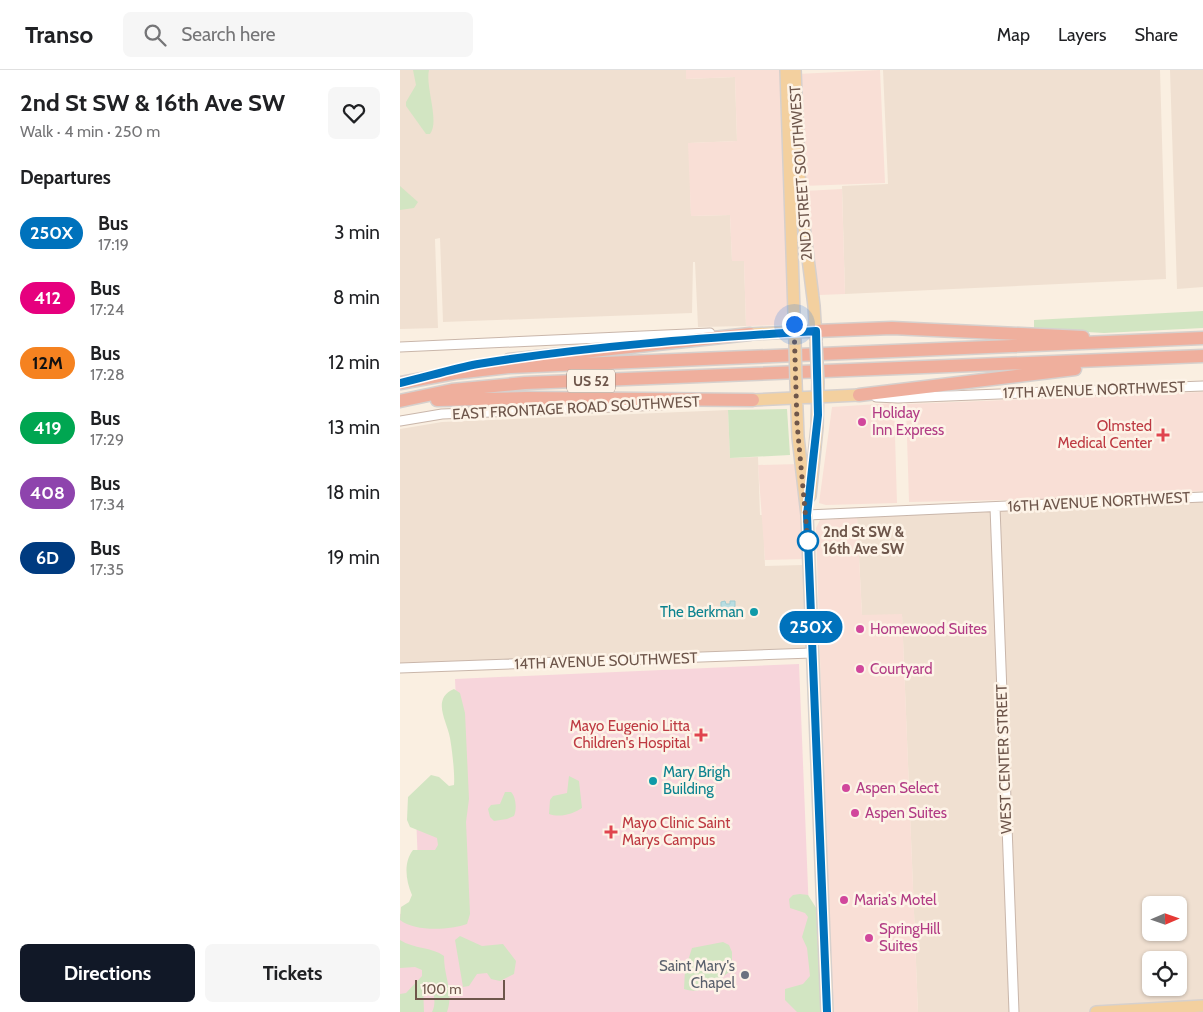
<!DOCTYPE html>
<meta charset="utf-8">
<style>
body{margin:0;font-family:Cabin,sans-serif;background:#f6f6f6;color:#202124;height:100vh;display:flex;flex-direction:column;font-size:19px;white-space:nowrap}
*{box-sizing:border-box;margin:0}
p{font-size:16px;color:#757577}
.icon{flex:none;width:28px;height:28px;fill:none;stroke:currentColor;stroke-width:2;stroke-linecap:round;stroke-linejoin:round}
.map{position:relative;flex:1;overflow:hidden}
.details{display:flex;flex-direction:column;background:#fff;width:400px}
.details>*{flex:none}
.badge{padding:0 10px;border-radius:16px;font-size:18px;line-height:32px}
.needle{width:32px;rotate:88deg}
.controls{position:absolute;left:742px;top:826px;display:grid;gap:10px}
.controls a{display:grid;place-items:center;width:45px;height:45px;border-radius:8px;background:#fff;box-shadow:0 1px 4px #0004;font-size:25px}
.scale{position:absolute;left:15px;bottom:12px;width:90px;box-sizing:border-box;padding-left:5px;border:2px solid #6e564b;border-top:0;font-size:14px;line-height:18px;white-space:nowrap;color:#6e564b;-webkit-text-stroke:4px #fdf3e7;paint-order:stroke}
.you{position:absolute;width:25px;height:25px;margin:-12px;border:4px solid #fff;border-radius:50%;background:#1a73e8;box-shadow:0 0 0 8px #1a73e833}
.map>.badge{position:absolute;translate:-50% -50%;box-shadow:0 0 0 2px #fff}
h2{padding:0 20px;font-size:19px;line-height:45px}
.round{display:grid;place-items:center;flex:none;width:52px;height:52px;border-radius:8px;background:#f6f6f6}
.head{display:flex;align-items:center;justify-content:space-between;height:85px;padding:0 20px}
h1{font-size:24px;font-weight:700;line-height:38px}
.primary-button{display:flex;gap:10px;margin-top:auto;padding:10px 20px}
.primary-button a{flex:1;height:58px;border-radius:8px;background:#111827;color:#fff;font-size:20px;font-weight:700;line-height:58px;text-align:center}
.primary-button a+a{background:#f6f6f6;color:#202124}
ul{padding:0;list-style:none}
li{display:flex;align-items:center;gap:15px;height:65px;padding:0 20px}
li div{flex:1}
li b{display:block;font-size:19px}
li em{font-style:normal}
li .badge{min-width:55px;font-weight:700;text-align:center}
header{display:flex;align-items:center;gap:30px;box-sizing:border-box;height:70px;padding:0 25px;background:#fff;border-bottom:1px solid #e0e0e0}
header strong{font-size:24px}
nav{display:flex;gap:28px;margin-inline-start:auto;font-size:18px}
.search{width:350px;height:45px;background:#f6f6f6;display:flex;align-items:center;gap:12px;box-sizing:border-box;padding:0 18px;border-radius:8px;color:#757577;font-size:19px}
main{display:flex;flex:1;min-height:0}
.map>svg:first-child{display:block}
</style>
<header>
<strong>Transo</strong>
<div class="search"><svg class="icon" aria-label="search" viewBox="0 0 24 24"><circle cx="10" cy="10" r="6"/><path d="M15 15l6 6"/></svg>Search here</div>
<nav><a>Map</a><a>Layers</a><a>Share</a></nav>
</header>
<main>
<section class="details">
<div class="head"><div><h1>2nd St SW &amp; 16th Ave SW</h1><p>Walk · 4 min · 250 m</p></div><a class="round"><svg class="icon" aria-label="heart" viewBox="0 0 24 24"><path d="M12 20l-8-8c-3-5 5-10 8-4 3-6 11-1 8 4z"/></svg></a></div>
<h2>Departures</h2>
<ul>
<li><span class="badge" style="background:#0072bc;color:#fff">250X</span><div><b>Bus</b><p>17:19</p></div><em>3 min</em></li>
<li><span class="badge" style="background:#e6007e;color:#fff">412</span><div><b>Bus</b><p>17:24</p></div><em>8 min</em></li>
<li><span class="badge" style="background:#f58220;color:#111">12M</span><div><b>Bus</b><p>17:28</p></div><em>12 min</em></li>
<li><span class="badge" style="background:#00a651;color:#fff">419</span><div><b>Bus</b><p>17:29</p></div><em>13 min</em></li>
<li><span class="badge" style="background:#8e44ad;color:#fff">408</span><div><b>Bus</b><p>17:34</p></div><em>18 min</em></li>
<li><span class="badge" style="background:#003b80;color:#fff">6D</span><div><b>Bus</b><p>17:35</p></div><em>19 min</em></li>
</ul>
<div class="primary-button"><a>Directions</a><a>Tickets</a></div>
</section>
<div class="map">
<svg width="803" height="942" viewBox="0 0 803 942">
<rect width="100%" height="100%" fill="#faefe1"/>
<path fill="#f0e0d1" fill-rule="evenodd" d="M0,0H286L287,9L335,7L337,71L289,73L291,146L330,145L332,190H344L346,256L298,257L295,192H293L292,243L43,252L40,168L35,169L38,258L0,259Z
M483,0H760L766,209L445,224L442,116L488,114Z
M770,0H803V217L777,219Z
M328,340L330,388L358,387L360,445H363L365,496L403,495L406,579L0,594V359L42,352Z
M803,430V942H518L502,545H462L457,448ZM751,835H779V862H751ZM751,890H779V918H751Z"/>
<path fill="#f9dfd6" d="M286,0H382L390,246L381,255L346,256L344,191H332L330,145L291,146L288,73L337,71L335,7L286,9Z
M480,0L485,113L402,116L397,4Z
M442,119L445,224L419,225L412,198L404,121Z
M803,322V421L662,429L509,432L506,334Z
M494,333L497,433L426,435L419,433L432,337Z
M399,394L403,489L365,490L358,395Z
M457,448L462,545L502,544L518,942H431L416,458L420,450Z"/>
<path fill="#f7d5db" d="M399,594L413,942H0V844L20,843L15,721L60,718L55,609Z"/>
<path fill="#d2e5c2" d="M13,0H29C25,16 40,52 30,64H26L6,36V32L16,15Z
M0,116L18,132L14,138L0,140Z
M803,241V258L704,263L634,259V250Z
M387,339L390,385L330,388L328,340Z
M54,619L60,623L65,643L69,729L66,752L70,844L67,854C50,860 15,862 0,850L1,837L9,832L12,825C6,811 3,793 13,780H35L38,775L37,768L10,757L7,750L8,727L31,705L39,707L49,716L54,715C55,704 52,679 50,668C47,651 31,629 54,619Z
M169,706L179,711L182,738C173,744 160,748 149,744L150,730L153,726L167,723Z
M105,722H111C116,727 117,739 114,746L107,749L94,751L90,747L88,739L91,735L100,734Z
M400,824L408,825L420,844L425,942H397L385,930V919L403,914L410,906L407,878L402,867L408,847L405,843L390,838L389,829L393,825Z
M60,866L82,876L103,874L116,891L114,904L100,911L91,909L87,903L77,904L69,916L63,917L55,870Z
M0,870C14,879 32,877 44,886C44,908 54,922 47,942H32C37,933 33,922 31,913L26,912L23,916L24,942H0V924L6,923L22,906V900L15,897L0,898Z
M323,872L329,875L332,882V900C317,910 304,926 284,919L285,900L292,878Z"/>
<path fill="#b8dde1" stroke="#9fccd2" d="M325,531L326,534H330V531H335V541H330V538L321,541V532Z"/>
<g fill="none" stroke-linecap="round" stroke-linejoin="round">
<g stroke="#c9b6aa" stroke-width="11">
<path id="minor" d="M0,277L310,263
M476,327L498,328L803,316
M0,351L42,344L262,335
M595,437L614,942
M407,445L803,427
M0,598L412,583"/>
</g>
<g stroke="#d6d0cd" stroke-width="14">
<path id="major" d="M386,0L395,273
M395,0L400,125L414,236L416,270
M350,264L416,261
M396,313L398,367L407,445L427,942
M353,330L459,325
M410,426L417,357L418,313
M696,942L803,936"/>
</g>
<g stroke="#d6d0cd" stroke-width="15">
<path id="highway" d="M416,261L492,258L683,267
M109,290L350,264
M0,313L55,303L110,297L803,268
M459,325L675,299
M37,330L127,328L353,330
M0,331L52,320L125,313L803,286"/>
</g>
<use href="#minor" stroke="#fff" stroke-width="9"/>
<use href="#major" stroke="#f3d09f" stroke-width="11"/>
<use href="#highway" stroke="#efaf9d" stroke-width="12"/>
<g stroke="#d6d0cd" stroke-width="14" stroke-linecap="butt">
<path id="major-bridge" d="M416,272L418,313
M395,273L396,313"/>
</g>
<use href="#major-bridge" stroke="#f3d09f" stroke-width="11"/>
</g>
<g fill="none" stroke-linecap="round" stroke-linejoin="round">
<g stroke="#fff" stroke-width="11">
<path id="line" d="M0,313C26,307 52,299 78,294C189,276 303,268 416,261L418,345L407,445L427,942"/>
</g>
<use href="#line" stroke="#0072bc" stroke-width="8"/>
<path stroke="#6e564b" stroke-width="5" stroke-dasharray="0 9" d="M394,254L397,353L408,473V471"/>
</g>
<g fill="#d1479c" stroke="#fdf3e7" stroke-width="2">
<circle cx="462" cy="352" r="5"/>
<circle cx="460" cy="559" r="5"/>
<circle cx="460" cy="599" r="5"/>
<circle cx="446" cy="718" r="5"/>
<circle cx="455" cy="743" r="5"/>
<circle cx="444" cy="830" r="5"/>
<circle cx="469" cy="868" r="5"/>
</g>
<g fill="#e0444e" stroke="#fdf3e7" stroke-width="2">
<path d="M760.5 357.5h5v5h5v5h-5v5h-5v-5h-5v-5h5z"/>
<path d="M298.5 657.5h5v5h5v5h-5v5h-5v-5h-5v-5h5z"/>
<path d="M208.5 754.5h5v5h5v5h-5v5h-5v-5h-5v-5h5z"/>
</g>
<circle fill="#fff" stroke="#0072bc" stroke-width="2.5" cx="408" cy="471" r="10"/>
<g fill="#0f9aa8" stroke="#fdf3e7" stroke-width="2">
<circle cx="354" cy="542" r="5"/>
<circle cx="253" cy="711" r="5"/>
</g>
<circle fill="#6b7280" stroke="#fdf3e7" stroke-width="2" cx="345" cy="905" r="5"/>
<g text-anchor="middle" dominant-baseline="central" stroke-width="5" stroke-linejoin="round" paint-order="stroke">
<rect fill="#fdf3e7" stroke="#99857a" stroke-width="1" x="167" y="299.5" width="48" height="23" rx="4"/>
<g font-size="14" font-weight="bold" fill="#6e564b">
<text x="191" y="311">US 52</text>
</g>
<g font-size="15" fill="#6e564b" stroke="#fdf3e7">
<text transform="translate(401 103) rotate(-94)">2ND STREET SOUTHWEST</text>
<text transform="translate(694 320) rotate(-2)">17TH AVENUE NORTHWEST</text>
<text transform="translate(176 338) rotate(-3)">EAST FRONTAGE ROAD SOUTHWEST</text>
<text transform="translate(699 432) rotate(-3)">16TH AVENUE NORTHWEST</text>
<text transform="translate(206 591) rotate(-2)">14TH AVENUE SOUTHWEST</text>
<text transform="translate(604 689) rotate(-92)">WEST CENTER STREET</text>
</g>
<g font-size="15" fill="#b23c85" stroke="#fdf3e7" text-anchor="start">
<text x="472" y="343">Holiday<tspan x="472" dy="17">Inn Express</tspan></text>
<text x="470" y="559">Homewood Suites</text>
<text x="470" y="599">Courtyard</text>
<text x="456" y="718">Aspen Select</text>
<text x="465" y="743">Aspen Suites</text>
<text x="454" y="830">Maria's Motel</text>
<text x="479" y="859">SpringHill<tspan x="479" dy="17">Suites</tspan></text>
</g>
<g font-size="15" fill="#be3a42" stroke="#fdf3e7" text-anchor="end">
<text x="752" y="356">Olmsted<tspan x="752" dy="17">Medical Center</tspan></text>
<text x="290" y="656">Mayo Eugenio Litta<tspan x="290" dy="17">Children's Hospital</tspan></text>
<text x="222" y="753" text-anchor="start">Mayo Clinic Saint<tspan x="222" dy="17">Marys Campus</tspan></text>
</g>
<g font-size="15" font-weight="bold" fill="#6e564b" stroke="#fdf3e7" text-anchor="start">
<text x="423" y="462">2nd St SW &amp;<tspan x="423" dy="17">16th Ave SW</tspan></text>
</g>
<g font-size="15" fill="#0d838f" stroke="#fdf3e7" text-anchor="end">
<text x="344" y="542">The Berkman</text>
<text x="263" y="702" text-anchor="start">Mary Brigh<tspan x="263" dy="17">Building</tspan></text>
</g>
<g font-size="15" fill="#5b616d" stroke="#fdf3e7" text-anchor="end">
<text x="335" y="896">Saint Mary's<tspan x="335" dy="17">Chapel</tspan></text>
</g>
</g>
</svg>
<div class="controls">
<a><svg class="needle" viewBox="-14 -14 28 28"><path d="M0-13l5 13h-10z" fill="#e53935"/><path d="M0 13l5-13h-10z" fill="#757577"/></svg></a>
<a><svg class="icon" aria-label="locate" viewBox="0 0 24 24"><circle cx="12" cy="12" r="6"/><path d="M12 2v4M12 18v4M2 12h4M18 12h4"/></svg></a>
</div>
<div class="scale">100 m</div>
<div class="you" style="left:394px;top:254px"></div>
<b class="badge" style="left:411px;top:557px;background:#0072bc;color:#fff">250X</b>
</div>
</main>
